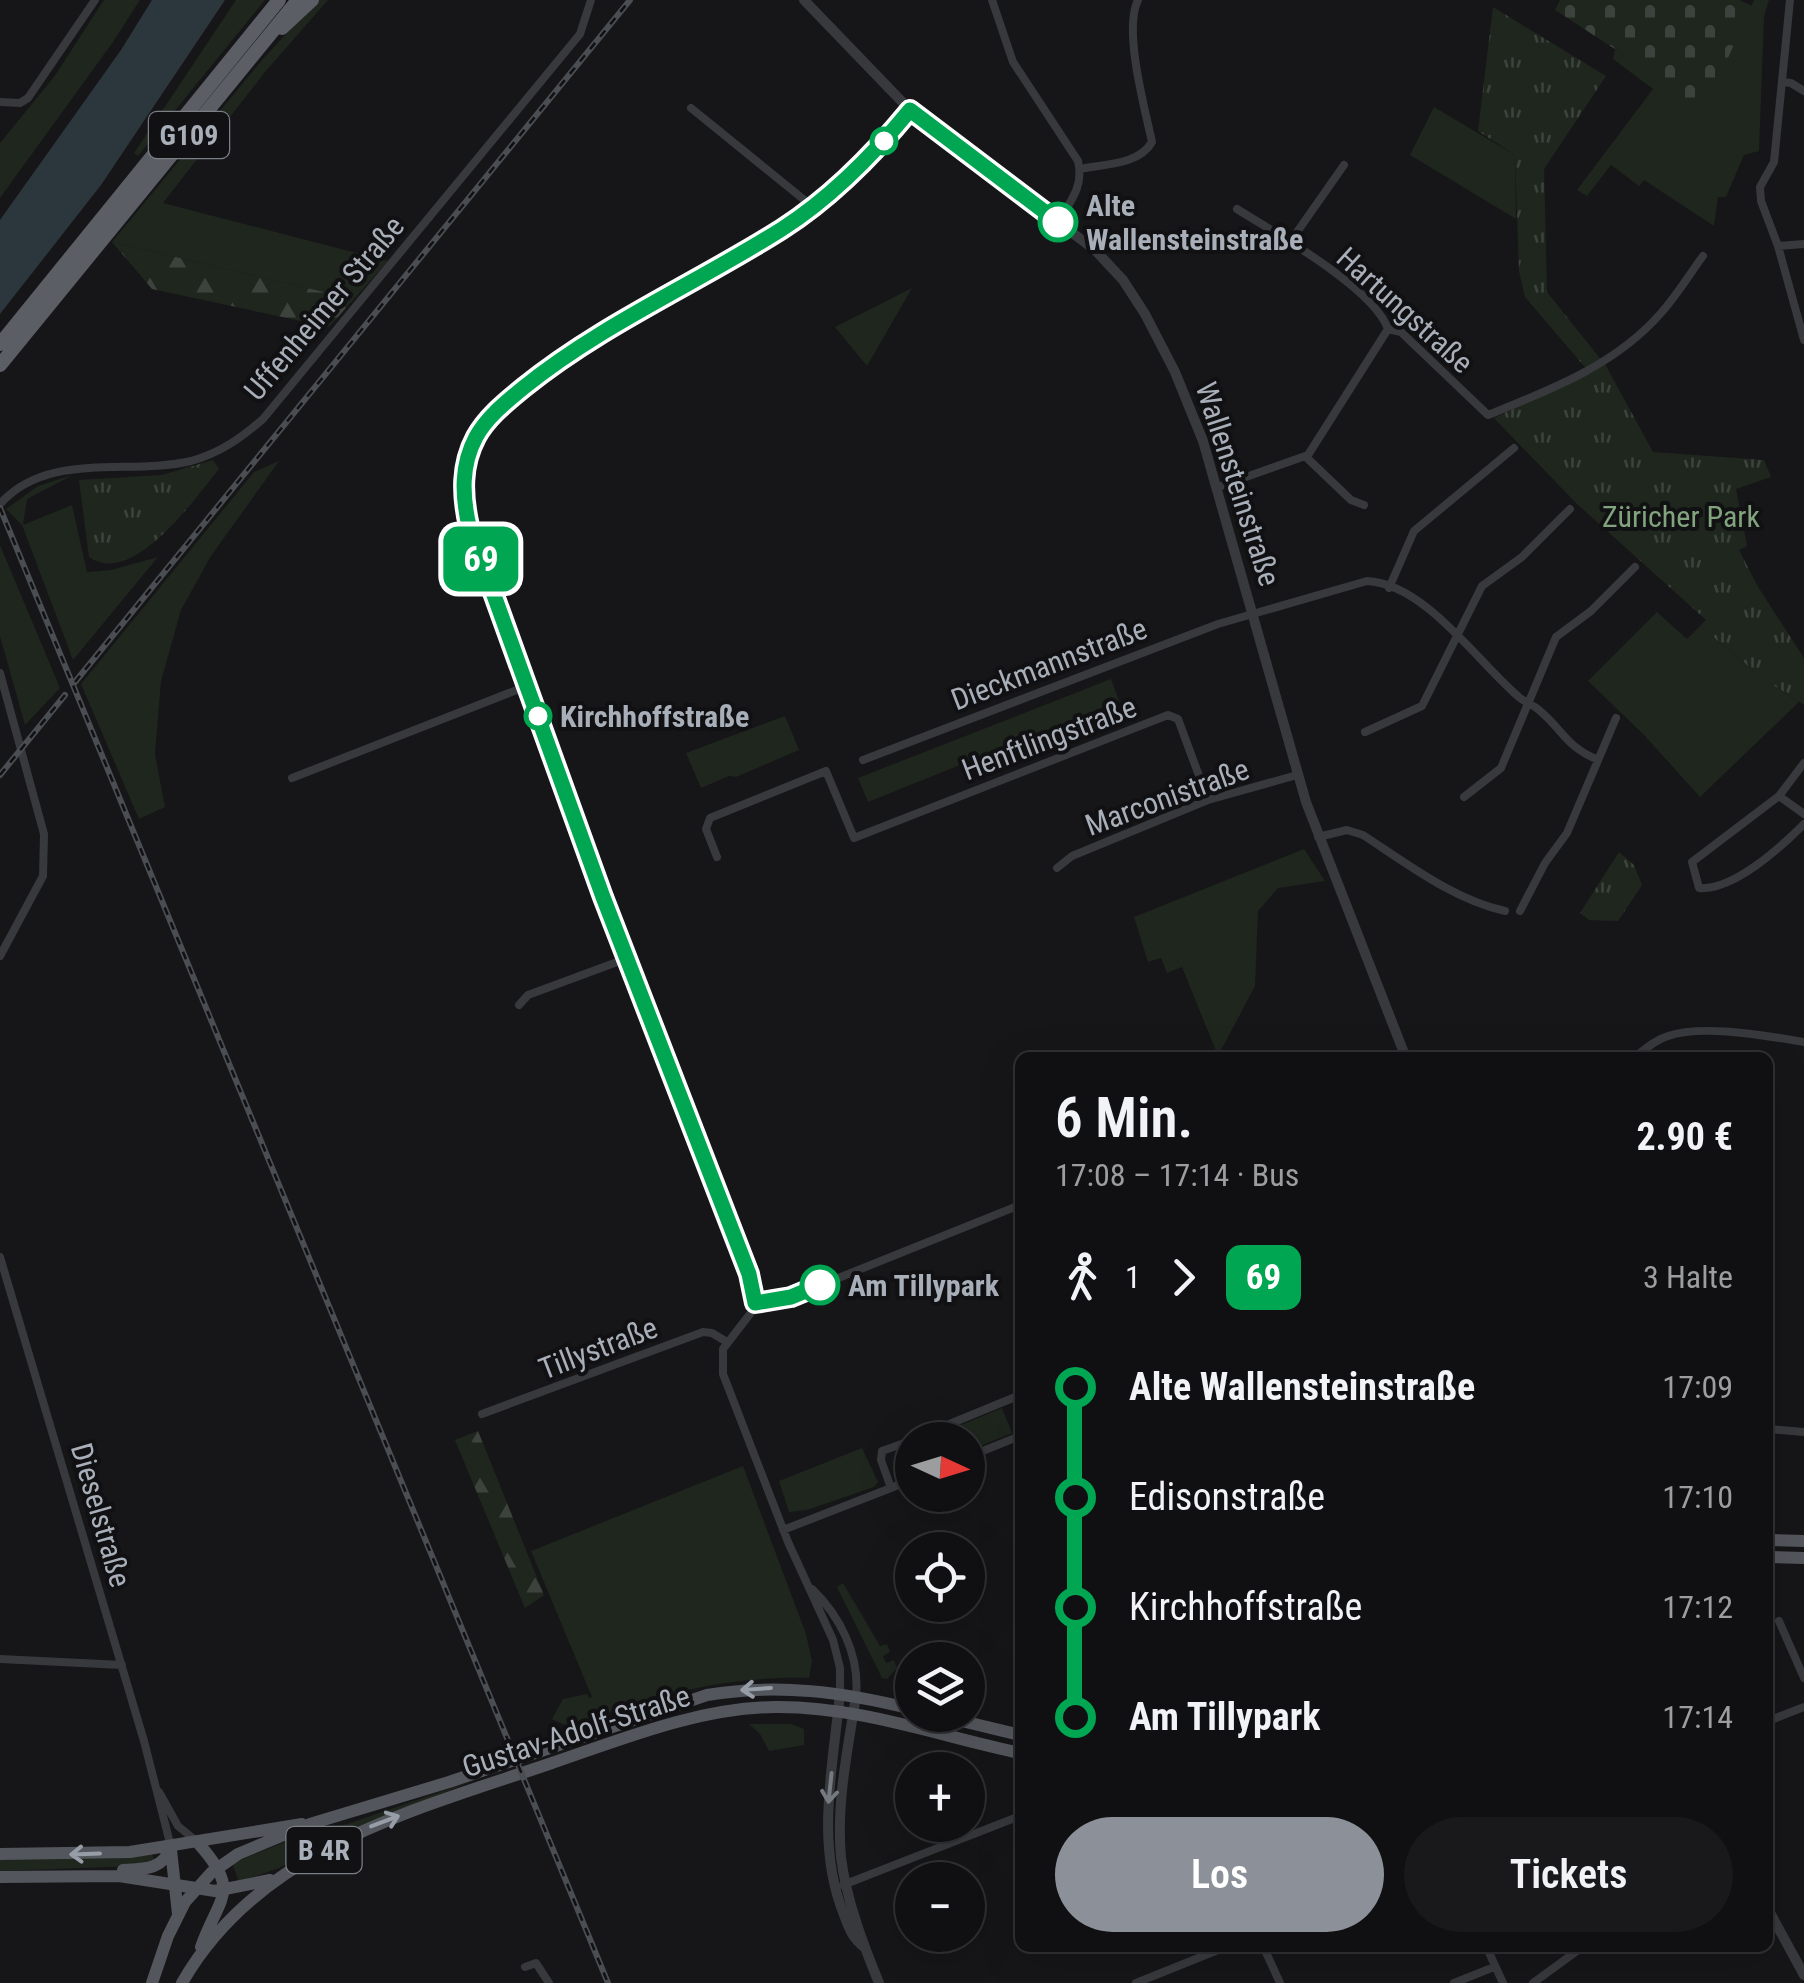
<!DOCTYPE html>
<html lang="de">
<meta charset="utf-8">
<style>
body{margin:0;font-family:"Roboto Condensed",sans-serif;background:#19191b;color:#f1f3f6;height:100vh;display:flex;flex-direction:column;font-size:38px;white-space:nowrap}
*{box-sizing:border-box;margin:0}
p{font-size:32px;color:#9c9d9f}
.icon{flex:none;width:55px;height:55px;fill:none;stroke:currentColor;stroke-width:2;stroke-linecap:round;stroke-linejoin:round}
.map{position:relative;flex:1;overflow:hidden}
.side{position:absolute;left:1015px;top:1052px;width:758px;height:900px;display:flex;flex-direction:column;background:#101012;border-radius:15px;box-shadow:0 10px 40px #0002,0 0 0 2px #303032}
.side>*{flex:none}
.badge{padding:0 20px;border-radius:15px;font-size:35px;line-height:65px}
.needle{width:65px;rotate:94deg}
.tools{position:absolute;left:895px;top:1422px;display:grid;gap:20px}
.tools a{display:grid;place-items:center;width:90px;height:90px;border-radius:50%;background:#101012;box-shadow:0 10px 40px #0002,0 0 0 2px #303032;font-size:50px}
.map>.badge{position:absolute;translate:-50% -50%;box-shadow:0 0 0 5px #fff}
.legs{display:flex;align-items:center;gap:15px;height:110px;padding:0 40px;font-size:32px}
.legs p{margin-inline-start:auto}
.headline{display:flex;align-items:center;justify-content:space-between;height:170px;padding:0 40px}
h1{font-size:55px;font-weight:600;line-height:75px}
.cta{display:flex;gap:20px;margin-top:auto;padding:20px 40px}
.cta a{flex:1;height:115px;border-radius:60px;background:#8c9099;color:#fff;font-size:40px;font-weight:600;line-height:115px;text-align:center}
.cta a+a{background:#19191b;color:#f1f3f6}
ul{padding:0 40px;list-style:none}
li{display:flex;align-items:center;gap:35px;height:110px;font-size:38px}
li i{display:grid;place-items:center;width:15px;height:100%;margin:0 12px;background:currentColor}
li i::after{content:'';width:25px;height:25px;margin:-12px;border:8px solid;border-radius:50%;background:#101012}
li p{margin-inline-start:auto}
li:first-child i{background:linear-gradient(#0000 50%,currentColor 0)}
li:last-child i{background:linear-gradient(currentColor 50%,#0000 0)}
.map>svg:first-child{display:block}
</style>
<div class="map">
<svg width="1804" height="1983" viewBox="0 0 1804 1983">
<defs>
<pattern id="forest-firs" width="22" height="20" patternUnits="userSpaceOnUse" patternTransform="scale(2.5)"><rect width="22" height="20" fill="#1e261e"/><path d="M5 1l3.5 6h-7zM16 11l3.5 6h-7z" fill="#3c433d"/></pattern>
<pattern id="cemetery-stones" width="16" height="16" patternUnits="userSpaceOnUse" patternTransform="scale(2.5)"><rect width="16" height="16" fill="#1e261e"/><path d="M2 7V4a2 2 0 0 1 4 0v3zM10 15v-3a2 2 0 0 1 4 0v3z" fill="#3c433d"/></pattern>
<pattern id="park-tufts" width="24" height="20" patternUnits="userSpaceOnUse" patternTransform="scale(2.5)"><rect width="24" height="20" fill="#1e261e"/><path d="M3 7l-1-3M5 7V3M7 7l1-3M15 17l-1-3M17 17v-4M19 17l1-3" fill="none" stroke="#3c433d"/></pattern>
</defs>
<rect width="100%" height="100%" fill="#161618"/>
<path fill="#1e261e" d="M104,0H140L113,42L0,198V143L54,77Z
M236,0H265L138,156L134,153Z
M317,0H328L265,72L163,203L388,261L354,299L112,242L262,60Z
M1754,0H1769L1764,17L1759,151L1744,155L1726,197H1718L1714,226L1644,180L1639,186L1611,165L1587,196L1577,190L1653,89L1613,59L1615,49L1701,115Z
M1434,107L1515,155L1516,219L1410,155Z
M912,288L867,366L835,327Z
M279,461L211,556L181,610L161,681L155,754L165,807L139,819L81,684L254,472Z
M73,475L27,499L23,525L72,505L87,572L111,570L158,557L73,660L22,525L6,509L38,486Z
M0,545L60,688L25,725L0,636Z
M1657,612L1687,639L1700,626L1764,679L1799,702L1700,797L1644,735L1588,681Z
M1111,679L1119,701L868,802L858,778Z
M785,716L799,750L736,777L729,776L701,788L686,753Z
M1304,849L1325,881L1278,888L1258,911L1255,986L1218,1056L1182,967L1167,973L1161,958L1148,962L1134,917Z
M1002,1408L1012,1433L968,1451V1440H925Z
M862,1448L878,1482L874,1487L807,1510L789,1512L779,1481Z
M743,1466L806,1634L812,1661L809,1678C721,1676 651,1696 569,1727L552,1719L563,1699L587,1694L589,1698L592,1697L531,1551Z
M843,1583L880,1646L887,1644L890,1652L883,1656L886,1663L894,1660L897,1668L887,1679L882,1678L837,1587Z
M749,1724H791L804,1729V1745L769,1751L760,1734Z
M478,1779L346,1832L279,1868L239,1882L232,1863L303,1835L347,1824Z
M152,1854L155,1863L135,1866L0,1871V1858L71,1859Z"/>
<path fill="url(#forest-firs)" d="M112,242L354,299L329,327L152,289Z
M478,1431L544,1595L525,1608L455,1440Z"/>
<path fill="url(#cemetery-stones)" d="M1560,0H1739L1752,6L1701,116L1615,49L1555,10Z"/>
<path fill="url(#park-tufts)" d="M1493,7L1606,76L1544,169L1547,292L1606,366L1653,452L1764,460L1771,477L1736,489L1747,546L1739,550L1758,587L1804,658V705L1764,679L1700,626L1706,620L1576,503L1494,418L1590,373L1525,297L1519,271L1515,155L1478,131Z
M213,460L219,469C195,498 133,588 89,557L79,480L162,475Z
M1619,852L1634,865L1642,885L1618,921L1589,920L1580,913Z"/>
<path fill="#2c373d" d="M152,0H225L101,185L0,314V220L121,50Z"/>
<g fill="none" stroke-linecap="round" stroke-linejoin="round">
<path stroke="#37393d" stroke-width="8" d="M992,0L1013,62L1078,161C1084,186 1071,201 1058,222
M1790,0L1774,162L1760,187L1761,201L1778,246L1804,340
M1782,82L1791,83L1804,91
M0,102L20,103L28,98L95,0
M691,108L813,207
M1080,169C1104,164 1139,165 1152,142C1145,109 1123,30 1138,0
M1237,209C1275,233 1374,288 1388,329
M1290,242L1344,165
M1778,246L1804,244
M1388,329L1401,332L1488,415C1550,390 1616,365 1661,313C1677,295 1689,275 1703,256
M1306,457L1351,500L1364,505
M1218,487L1308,455L1388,329
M0,504C48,450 128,476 191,461C220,453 241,438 263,419L580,34L591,0
M1389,588L1414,531L1514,448
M0,673L44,834L43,876L0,956
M1365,732L1422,706L1482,586L1522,557L1570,509
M863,760L1218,624L1367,581C1426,584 1478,663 1520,698C1526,703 1534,705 1539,710C1565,732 1564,745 1598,760
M1804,763L1779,796L1692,862L1699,888C1733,891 1781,847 1804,824
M292,778L527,686
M1779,796L1804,814
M1464,797L1501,768L1556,637L1591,611L1635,567
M1318,837L1347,830L1363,835C1406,863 1454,900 1505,911
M717,857L706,829L710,818L826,771L854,838L1168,715L1178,719L1208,800
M1057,868L1072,856L1208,800L1297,775
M1520,911L1545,863L1567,833L1616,718
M519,1005L528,995L628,958
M1634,1058C1644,1050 1655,1040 1668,1036C1703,1024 1767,1036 1804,1042
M0,1257L144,1741L171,1847
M791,1297L1020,1205
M482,1414L703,1332L712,1333L727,1342
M1768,1429L1804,1432
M913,1439L1020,1395
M968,1457L1020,1436
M912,1479L891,1488L881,1460L882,1451L913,1440
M783,1530L891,1488
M812,1589C840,1616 860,1655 856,1696
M1779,1621L1804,1678
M0,1659L122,1665
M840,1693V1668L833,1640L788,1542L723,1374V1349L753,1310L752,1284L603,897L469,526L464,491L466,460L479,431L507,401L566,356L798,219L871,155L910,110
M1768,1721L1804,1707
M159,1792L178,1826L195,1840
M843,1885L1020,1816
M1264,1948L1280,1983
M1487,1948L1503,1983
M525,1967L536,1963L549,1983
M1136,1983L1223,1948
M1454,1983L1494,1967
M1533,1983L1581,1948"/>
<path stroke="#37393d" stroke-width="10" d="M804,0L910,110L1095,250L1123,280L1145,314L1175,372L1203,441L1306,802L1406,1058
M840,1693C833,1768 815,1843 844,1915C849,1928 852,1938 864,1947
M856,1696C848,1748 836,1804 841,1857C846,1899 863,1944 879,1983
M1768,1909L1804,1975"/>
<path stroke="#53565c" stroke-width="12" d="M1768,1540L1804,1541
M1768,1557L1804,1558
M937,1715L1020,1735
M198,1843C242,1892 219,1896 201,1947
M171,1850L178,1914
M0,1854L130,1852L302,1824
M123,1870C144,1869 163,1870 171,1847
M0,1877L119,1876L215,1891L270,1880
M152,1983L168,1936L185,1902L211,1873L238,1854L310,1824L449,1782L707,1695C778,1683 843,1692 912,1709
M182,1983C258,1849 414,1810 549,1764C623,1739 697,1708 775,1707C859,1706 939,1736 1020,1753"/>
<path stroke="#5b5e65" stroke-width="14" d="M282,28L312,0
M0,344L279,0
M0,365L298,0"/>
<g stroke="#4a4d52" stroke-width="6">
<path id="rail" d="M0,508L608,1983
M75,682L630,0
M0,775L65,695"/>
</g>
<use href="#rail" stroke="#111113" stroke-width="2.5" stroke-dasharray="8" stroke-linecap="butt"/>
</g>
<defs><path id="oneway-shaft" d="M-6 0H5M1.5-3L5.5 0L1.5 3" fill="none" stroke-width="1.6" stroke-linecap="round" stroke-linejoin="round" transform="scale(2.5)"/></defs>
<g stroke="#979da6">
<use href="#oneway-shaft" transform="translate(756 1689) rotate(176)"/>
<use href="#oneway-shaft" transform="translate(385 1821) rotate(-21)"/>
<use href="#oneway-shaft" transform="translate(85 1854) rotate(178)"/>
</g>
<use stroke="#757a81" href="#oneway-shaft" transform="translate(830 1788) rotate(96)"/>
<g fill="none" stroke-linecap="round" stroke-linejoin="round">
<g stroke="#fff" stroke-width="22">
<path id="line-1" d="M820,1285L791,1297L755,1303L749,1274L603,897L469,526C462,495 461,465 476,437C487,417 506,402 523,388C602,324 697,283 782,229C832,197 873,155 910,110L1058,222"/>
</g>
<use href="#line-1" stroke="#00a651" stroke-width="15"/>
</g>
<g fill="#fff" stroke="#00a651" stroke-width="5">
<circle cx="884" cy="141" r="12"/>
<circle cx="1058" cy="222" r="18"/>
<circle cx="538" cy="716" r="12"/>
<circle cx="820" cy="1285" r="18"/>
</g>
<g text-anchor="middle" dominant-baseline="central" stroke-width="8" stroke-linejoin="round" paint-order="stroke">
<g fill="#111113" stroke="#7b8087" stroke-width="2.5">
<rect x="149" y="112" width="80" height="46" rx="8"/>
<rect x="286.5" y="1827" width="75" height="46" rx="8"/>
</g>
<g font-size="28" font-weight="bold" fill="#a8afb9">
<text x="189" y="135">G109</text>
<text x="324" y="1850">B 4R</text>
</g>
<g font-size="30" font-weight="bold" fill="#a8afb9" stroke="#111113" text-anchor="start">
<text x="1086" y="205">Alte<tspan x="1086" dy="34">Wallensteinstraße</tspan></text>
<text x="560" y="716">Kirchhoffstraße</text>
<text x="848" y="1285">Am Tillypark</text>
</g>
<g font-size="30" fill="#a8afb9" stroke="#111113">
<text transform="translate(324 308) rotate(-50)">Uffenheimer Straße</text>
<text transform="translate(1405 310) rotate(42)">Hartungstraße</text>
<text transform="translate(1238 484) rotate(72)">Wallensteinstraße</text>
<text transform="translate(1049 664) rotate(-21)">Dieckmannstraße</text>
<text transform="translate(1049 738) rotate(-21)">Henftlingstraße</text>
<text transform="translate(1167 797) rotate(-20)">Marconistraße</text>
<text transform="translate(598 1348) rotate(-21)">Tillystraße</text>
<text transform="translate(101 1515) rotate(74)">Dieselstraße</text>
<text transform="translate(576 1731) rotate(-18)">Gustav-Adolf-Straße</text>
</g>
<g font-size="30" fill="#81a47e" stroke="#111113">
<text x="1681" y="516">Züricher Park</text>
</g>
</g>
</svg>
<div class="tools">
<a><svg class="needle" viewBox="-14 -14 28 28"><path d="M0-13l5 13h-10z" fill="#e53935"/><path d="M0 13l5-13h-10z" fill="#9c9d9f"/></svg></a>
<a><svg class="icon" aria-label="locate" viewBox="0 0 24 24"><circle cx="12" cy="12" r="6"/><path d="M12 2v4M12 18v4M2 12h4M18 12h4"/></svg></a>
<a><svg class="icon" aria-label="layers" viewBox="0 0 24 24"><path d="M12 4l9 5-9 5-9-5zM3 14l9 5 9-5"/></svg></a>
<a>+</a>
<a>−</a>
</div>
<b class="badge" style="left:481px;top:559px;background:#00a651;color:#fff">69</b>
<section class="side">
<div class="headline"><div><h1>6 Min.</h1><p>17:08 – 17:14 · Bus</p></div><b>2.90 €</b></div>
<div class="legs"><svg class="icon" aria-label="walk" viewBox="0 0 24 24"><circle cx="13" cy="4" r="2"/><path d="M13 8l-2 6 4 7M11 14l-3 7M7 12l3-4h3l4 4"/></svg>1<svg class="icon" aria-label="forward" viewBox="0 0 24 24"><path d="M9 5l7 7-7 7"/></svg><b class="badge" style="background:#00a651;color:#fff">69</b><p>3 Halte</p></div>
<ul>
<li><i style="color:#00a651"></i><b>Alte Wallensteinstraße</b><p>17:09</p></li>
<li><i style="color:#00a651"></i><span>Edisonstraße</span><p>17:10</p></li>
<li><i style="color:#00a651"></i><span>Kirchhoffstraße</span><p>17:12</p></li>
<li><i style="color:#00a651"></i><b>Am Tillypark</b><p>17:14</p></li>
</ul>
<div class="cta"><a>Los</a><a>Tickets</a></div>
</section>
</div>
